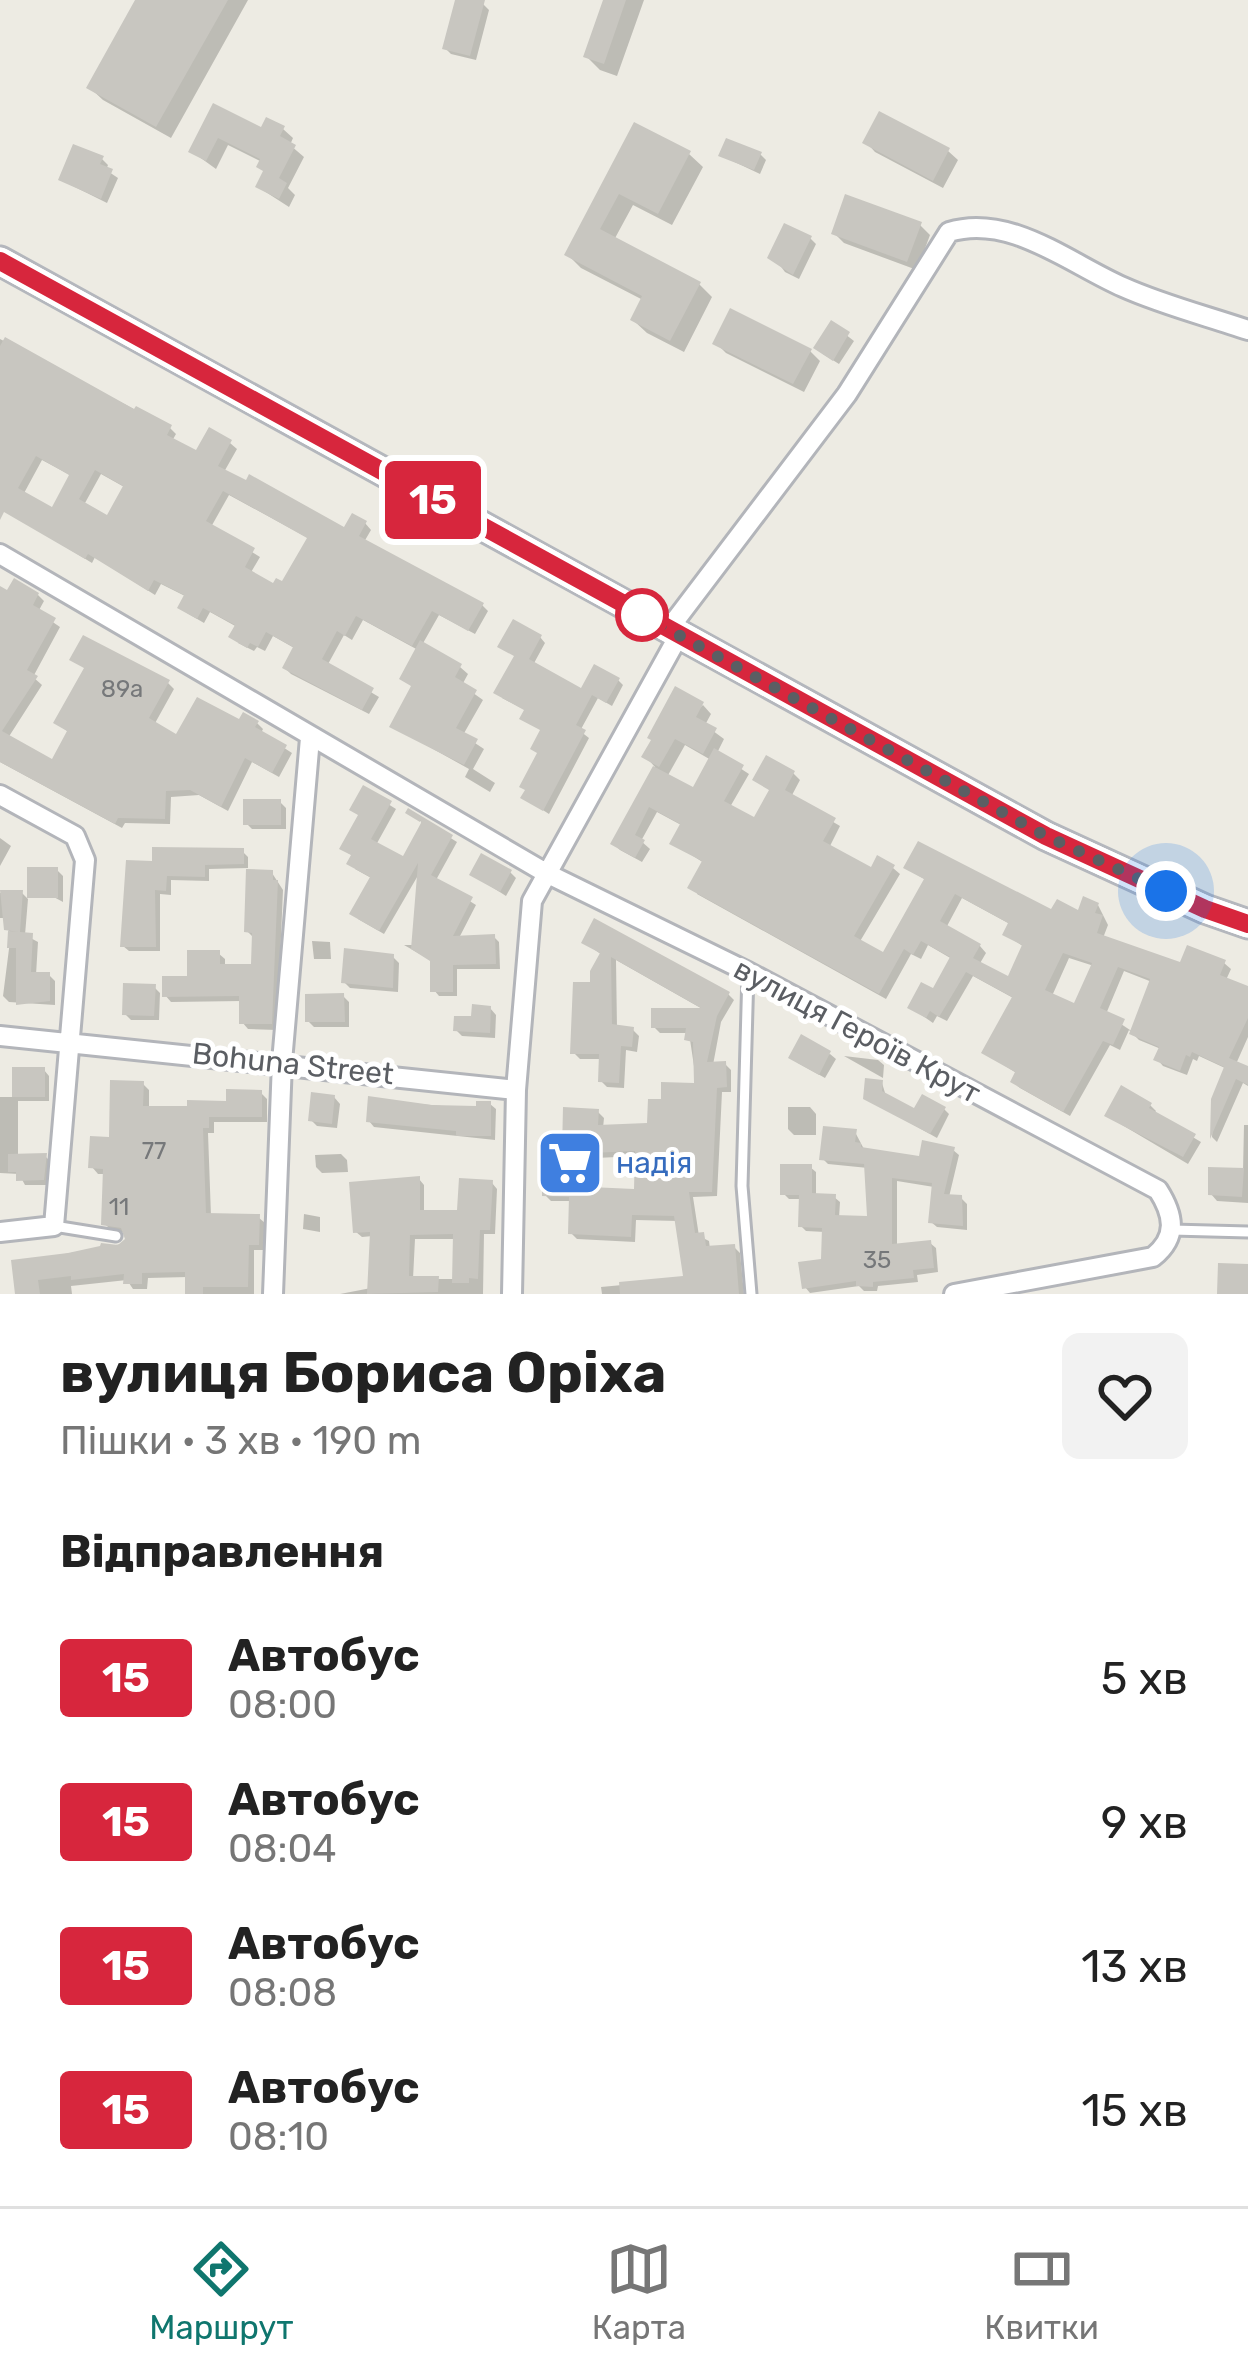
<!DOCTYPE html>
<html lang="uk">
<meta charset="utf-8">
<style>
body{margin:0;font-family:Rubik,sans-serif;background:#f2f2f2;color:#222;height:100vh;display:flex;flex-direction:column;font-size:45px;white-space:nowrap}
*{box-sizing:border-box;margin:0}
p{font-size:39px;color:#767676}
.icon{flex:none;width:66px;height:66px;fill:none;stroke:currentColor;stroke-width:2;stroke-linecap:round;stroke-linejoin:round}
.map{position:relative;height:1294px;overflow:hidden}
.sheet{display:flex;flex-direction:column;background:#fff;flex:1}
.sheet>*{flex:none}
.badge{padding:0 24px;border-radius:9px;font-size:42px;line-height:78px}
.you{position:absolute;width:60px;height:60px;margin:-30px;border:9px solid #fff;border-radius:50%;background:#1a73e8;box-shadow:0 0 0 18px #1a73e833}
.map>.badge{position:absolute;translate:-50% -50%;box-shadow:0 0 0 6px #fff}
h2{padding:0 60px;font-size:45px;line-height:108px}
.round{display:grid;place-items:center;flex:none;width:126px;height:126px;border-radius:18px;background:#f2f2f2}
.overview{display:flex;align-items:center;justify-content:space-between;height:204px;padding:0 60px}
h1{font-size:57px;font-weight:700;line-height:90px}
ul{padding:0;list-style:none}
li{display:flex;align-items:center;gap:36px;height:144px;padding:0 60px}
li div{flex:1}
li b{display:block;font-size:45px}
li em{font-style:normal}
li .badge{min-width:132px;font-weight:700;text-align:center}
.tabs{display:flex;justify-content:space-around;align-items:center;height:168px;border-top:3px solid #e0e0e0;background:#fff;font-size:33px;color:#767676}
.tabs a{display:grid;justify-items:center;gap:6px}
.tabs .selected{color:#0f766e}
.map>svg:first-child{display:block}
</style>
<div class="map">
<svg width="1248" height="1294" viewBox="0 0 1248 1294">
<rect width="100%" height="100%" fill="#edebe3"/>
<path fill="#0003" fill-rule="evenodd" d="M138,0H248L171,138L103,100L89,87Z
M458,0L483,4L489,10L476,60L451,54L445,48Z
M606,0H644L617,76L600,70L586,56Z
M214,107L262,131L283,129L293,138L290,145L304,157L288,188L295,195L289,207L258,187L266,173L262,162L228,145L216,169L191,151Z
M635,126L689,154L703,167L672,225L633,205L614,240L699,284L712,297L684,352L647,333L633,320L643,300L581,268L568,255Z
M866,142L948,151L958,160L943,188L875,152Z
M760,154L766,160L760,174L722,156Z
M102,159L108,165L106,170L118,178L107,203L61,180Z
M920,225L930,235L917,270L844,243L834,233Z
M810,238L816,244L799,279L785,272L779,264Z
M832,324L854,341L839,364L823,354Z
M0,339L170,428L176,434L172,441L197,454L230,443L237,449L224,472L346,531L365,523L371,530L364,542L482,605L488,611L475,634L439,615L422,645L460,667L468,674L462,685L483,700L463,735L484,749L473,769L495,783L490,792L465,777L469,769L392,726L414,688L403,678L418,650L363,620L352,640L344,635L327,666L379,697L369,714L291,674L285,668L296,649L273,636L265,651L257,647L254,651L238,643L237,627L210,612L204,623L187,613V597L161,584L155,595L95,557L92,563L0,507ZM42,460L72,476L53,511L23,495ZM101,474L126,488L108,519L85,503ZM229,495L310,539L284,585L274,587L250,574L260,557L211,527Z
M716,343L810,351L820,361L804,392L726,353Z
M0,590L38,595L44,601L38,612L60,627L33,677L42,685L8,738L53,763L70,733L56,723L86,669L73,659L168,683L174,689L154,725L178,738L257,723L263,729L261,733L292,753L279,777L252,762L228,811L199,795L171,797L170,824L125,823L122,828L0,762Z
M540,637L545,643L533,665L582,692L618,680L623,685L612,706L598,698L580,731L589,738L549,814L524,798L540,755L543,731L527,711L502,698Z
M703,705L711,714L705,725L724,739L717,753L749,774L730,807L755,821L771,791L755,780L793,773L800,780L791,797L840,826L829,848L872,871L893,868L900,874L859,943L884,956L926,880L914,873L1053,913L1080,914L1098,905L1108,925L1103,938L1182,966L1224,963L1231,969L1226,980L1248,989V1037L1236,1064L1248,1069V1086L1243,1083L1217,1142L1212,1137L1214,1099L1227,1069L1199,1056L1197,1061L1193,1059L1187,1075L1163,1066L1157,1059L1161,1049L1139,1040L1129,1030L1120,1050L1110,1045L1070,1116L1020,1088L1013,1082L1018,1074L985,1053L1015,999L973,976L947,1021L937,1016L933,1023L910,1007L934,992L952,959L928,945L921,959L911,954L886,999L697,894L704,863L673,843L683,826L657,812L641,841L650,849L642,862L620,850L614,844L655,767L645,756ZM685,745L711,760L694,791L667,777ZM962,898L1010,924L1005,934L1024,947L1009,980L979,965L986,953L980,946L946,928ZM1069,958L1094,966L1076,1007L1052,996ZM1124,971L1152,982L1133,1032L1106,1014Z
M364,789L396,809L376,845L404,860L424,824L409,812L457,842L436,880L476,905L459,938L494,937L499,942L500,969H457V996H439L434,990V962L404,945H414L420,872L384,934L358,919L373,879L355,869L354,856L348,853L361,816Z
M280,802L286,808V829H252L246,823Z
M0,838L11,846L0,866Z
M242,851L248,857V868L209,869V881L171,880V895L160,894V951H129L123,946L155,864Z
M57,870L63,876V902L37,888Z
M510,872L516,878L506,896L473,875Z
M272,873L283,890L277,1030L248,1029L242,1022V1001L171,1002L165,995L218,953L225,959V967H254V938L247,931Z
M0,893H22L28,899L25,935L38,942L36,975H49L55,981V1005L9,1002L3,996L11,933L7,929L8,918H0Z
M312,941L330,942L331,959H314Z
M584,942L728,994L734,1000L721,1022L713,1065L725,1064L731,1070V1092H722L717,1196L693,1197L699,1236L709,1241L710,1249L734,1247L740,1253L744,1294H602L601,1287L686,1279L678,1221L636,1220L635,1242L577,1239L571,1233L572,1201H551L545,1195L565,1153L598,1112L604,1118L603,1128L650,1126L664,1103L697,1086L689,1033H660L654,1027L706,1011L616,960L617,1028L633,1030L639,1036L637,1052L626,1050L624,1088L607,1087L601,1081L602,1059H580L574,1053L602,955ZM638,1156L637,1193L595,1190L596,1158Z
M393,957L399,963L398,992L350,988L344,982Z
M154,987L160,993L159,1020H131L125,1014Z
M343,996L349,1002V1027H314L308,1021Z
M490,1008L496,1015L495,1038L462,1036L456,1030Z
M830,1054L836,1059L825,1078L798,1063Z
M844,1056L878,1060L884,1065L883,1078Z
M15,1070H44L49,1076V1101H18V1157L45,1156L51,1162L49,1185H25L19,1174L0,1173V1097H15Z
M882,1083L886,1096L915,1112L944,1109L949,1114L937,1138L866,1098Z
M143,1084L149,1090V1109L229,1104L261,1093L267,1099V1122H214V1133H208L211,1216L258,1217L265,1223L264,1250H254V1294H188V1277L148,1278L147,1289H133L127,1280L71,1286L72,1294H18L14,1263L127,1243L125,1233L111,1230L104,1223L106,1174H98L92,1167L112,1140Z
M334,1097L340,1104L337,1128L317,1126L311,1120Z
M371,1100L478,1109L490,1104L496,1109L495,1140L374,1127L369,1121Z
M1150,1105L1156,1111L1154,1114L1201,1142L1188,1164L1107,1116Z
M788,1107H810L816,1114V1135H794L788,1129Z
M1244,1125H1248V1203L1217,1201L1211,1194L1243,1171Z
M855,1132L865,1151L921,1159L953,1150L959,1155L949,1197L961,1198L967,1204V1230L937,1227L931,1222L934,1187L897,1181V1247L930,1243L936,1248L938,1272L917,1275L918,1282L878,1286L877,1291H864L859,1286L810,1293L805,1287L824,1261L825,1232L806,1231L801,1226L802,1199H789L783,1193L810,1167L816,1172V1196L834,1197L840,1202L839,1218L871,1219L868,1168L828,1164L822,1158Z
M341,1154L347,1160L348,1172L322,1173L316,1167L315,1155Z
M419,1179L424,1185V1213L460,1212L492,1183L497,1189L495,1234H484L483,1294H340L371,1288L373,1236L362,1237L356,1232ZM415,1239H456L455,1279H413Z
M304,1214L320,1217V1232L303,1229Z"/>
<path fill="#c8c6c0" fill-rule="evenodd" d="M135,0H228L156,127L86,88Z
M455,0H485L470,56L442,49Z
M603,0H626L604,64L583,57Z
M213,103L261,127L266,117L285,126L280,136L296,145L279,178L287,183L279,199L255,187L263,171L256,167L260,159L218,138L206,161L188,152Z
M879,111L950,148L933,181L862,143Z
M634,122L691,151L658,214L619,194L600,229L701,282L670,341L630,320L642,296L564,255Z
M726,138L762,152L754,170L718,156Z
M73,144L104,156L100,164L113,169L101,199L58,180Z
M845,194L922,222L907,262L831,234Z
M784,223L812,236L793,275L767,258Z
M730,308L812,349L793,384L712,344Z
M831,320L850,332L833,361L813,348Z
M5,337L134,409L136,406L172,425L167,435L196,450L209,427L232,440L218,466L246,480L249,474L344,527L352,513L367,521L359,536L484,603L468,631L432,611L412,646L356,616L345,636L337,631L322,659L374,688L362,710L282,668L293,647L266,632L258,647L250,643L247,648L228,637L235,625L203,608L197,619L177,608L184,595L154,580L148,591L88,554L85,559L4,512L0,520V346ZM36,456L69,475L52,507L18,488ZM95,470L123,486L107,515L79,499ZM223,491L307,538L282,581L276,578L273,583L245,567L255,548L206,521Z
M14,578L39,593L33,605L56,618L27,670L38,676L2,731L52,759L67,731L53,723L84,668L69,660L83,635L170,680L149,718L176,734L197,697L239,719L243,712L259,721L255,727L287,745L272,773L245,758L221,807L190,790L166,791L165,819L118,818L115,824L0,762V586L7,590Z
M513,619L542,635L529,659L581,688L594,664L620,678L606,703L592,695L576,725L586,730L543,811L520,798L525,790L519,787L537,753L530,749L540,730L519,719L524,710L493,693L514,656L497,647Z
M420,640L462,664L455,677L477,690L456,728L478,739L464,765L389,727L411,686L399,679Z
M675,686L704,702L696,717L717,728L703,754L675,739L659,767L641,757L651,740L647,738Z
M714,748L744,765L724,801L754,817L769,790L752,780L766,755L795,771L785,790L836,818L823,841L871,867L877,855L895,865L854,936L883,952L924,879L903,868L918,841L1051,909L1057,899L1078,910L1083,896L1099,903L1095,913L1103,915L1097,933L1180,962L1187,945L1226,960L1220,975L1248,986V1018L1229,1058L1248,1066V1085L1236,1079L1210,1139L1211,1099L1224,1067L1192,1052L1190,1057L1186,1055L1180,1071L1153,1060L1159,1047L1129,1034L1150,979L1118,967L1100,1008L1125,1019L1113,1045L1103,1041L1063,1112L1010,1082L1015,1072L981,1053L1012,997L966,972L939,1017L930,1011L926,1018L907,1008L921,982L933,988L950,957L921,941L913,955L904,949L879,994L687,888L702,861L669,844L680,824L649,807L635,835L645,840L635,858L610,844L653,766L693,787ZM955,894L1008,923L1002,935L1022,945L1008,976L973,958L981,944L940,921ZM1063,953L1092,963L1074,1003L1045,990Z
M363,785L392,801L371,839L403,856L421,823V819L420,822L405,813L408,808L453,835L431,875L473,897L453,936L495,934L496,964L453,965V992H430V961L411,949L418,863L379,931L349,914L370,877L346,864L351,855L339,849L358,815L349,810Z
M243,799H281V825H243Z
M152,847L244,848V864L205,865V877L167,876L166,891L155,890L156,947H120L126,860L152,861Z
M481,853L512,870L500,892L469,875Z
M27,867H58V898H27Z
M246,869L273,870V880H278L272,1024H239V996L162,997V976H187V950H220V964H251L252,933L244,932Z
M0,890H23L20,932L4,930Z
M594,918L730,992L717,1016L707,1062L726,1061L727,1087L717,1088L712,1192H689L695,1233L704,1232L706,1246L735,1244L739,1294H620L619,1282L683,1276L674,1216L632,1215L631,1237L568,1234L569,1197L542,1196V1169H551L552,1150H562L563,1107L599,1109L598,1125L647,1123L648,1099H661V1082L694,1083L693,1042L684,1040L686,1028H651V1008H701L611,957L612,1024L634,1027L632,1047L621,1046L619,1083L598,1082L599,1054H570L573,982H590V971L600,953L581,943ZM635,1151L634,1189L590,1187L591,1153Z
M8,931L33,933L31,972H50V1001L16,1005V948H7Z
M344,948L394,954L393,988L341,983Z
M123,983L156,984L154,1016L122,1015Z
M344,993L345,1022H305V994Z
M472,1004L491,1006L490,1033L453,1031L454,1016H471Z
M801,1034L831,1051L819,1075L788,1058Z
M12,1067H45V1097H12Z
M865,1078L883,1080L882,1091L914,1108L922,1094L946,1107L930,1134L863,1099Z
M110,1080L144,1081L143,1106H187V1100L226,1101V1089L262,1090V1117H209V1128H203L206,1213L260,1214L259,1245H249L248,1287H203V1294H185V1272L142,1273V1284H123L124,1274L71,1280V1276L38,1280L40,1294H15L11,1260L68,1253L100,1246L101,1243L118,1245L125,1239L121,1228L101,1225L103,1169L88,1168L90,1136L109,1137Z
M1121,1085L1152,1103L1149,1108L1196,1134L1183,1157L1104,1116Z
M311,1092L335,1095L332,1124L308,1121Z
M368,1096L432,1105L476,1106V1101H491V1136H456V1131L366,1122Z
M823,1126L857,1129L855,1142L861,1143V1147L919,1156L922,1140L955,1147L944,1194L962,1195L963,1226L928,1223L932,1183L892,1178V1244L931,1240L934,1268L913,1270L914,1278L873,1282V1287L856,1286V1281L802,1289L798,1262L821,1259L822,1228L798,1227L799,1195H780V1164H812V1193L836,1194L835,1215L867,1216L864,1164L819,1160Z
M47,1153L44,1180L16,1181V1172H8V1154Z
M1208,1167L1244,1168L1242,1197L1208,1195Z
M420,1176V1210H457L459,1178L493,1180L490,1230H480L478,1279L469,1278V1283H452L453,1234L410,1235L409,1276H439L438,1292L367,1294L370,1232L353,1233L349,1182Z
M1218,1263L1248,1264V1294H1217Z"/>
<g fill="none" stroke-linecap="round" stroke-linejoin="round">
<g stroke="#b3b5ba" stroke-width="15">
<path id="lane" d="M748,972L742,1186L751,1294
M54,1226L116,1236
M1172,1230L1248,1232"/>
</g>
<g stroke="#b3b5ba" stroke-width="24">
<path id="street" d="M0,554L546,873L748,972L1158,1190C1174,1215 1178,1237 1153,1257L954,1294
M668,630L847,394L949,232C1010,213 1070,264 1123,287C1163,305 1207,316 1248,330
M0,795L75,836L85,860L54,1226L0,1232
M0,1036L516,1090
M273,1294L282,1062L310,738
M512,1294L516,1090L532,901L679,635"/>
</g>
<g stroke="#b4b7bd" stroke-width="33">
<path id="secondary" d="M0,261L1046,836L1205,909L1248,924"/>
</g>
<use href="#lane" stroke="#fff" stroke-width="9"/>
<use href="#street" stroke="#fff" stroke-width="18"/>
<use href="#secondary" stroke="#fff" stroke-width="27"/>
</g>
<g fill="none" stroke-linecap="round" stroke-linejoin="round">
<g stroke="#fff" stroke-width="27">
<path id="line" d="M0,261L1046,836L1205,909L1248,924"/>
</g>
<use href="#line" stroke="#d7263d" stroke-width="18"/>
<path stroke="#5b5e63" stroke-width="12" stroke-dasharray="0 21.6" d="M642,615L1046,836L1166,891"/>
</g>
<defs>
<g id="supermarket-square" transform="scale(3.45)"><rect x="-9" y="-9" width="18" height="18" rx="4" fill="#3f7fe0" stroke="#fff"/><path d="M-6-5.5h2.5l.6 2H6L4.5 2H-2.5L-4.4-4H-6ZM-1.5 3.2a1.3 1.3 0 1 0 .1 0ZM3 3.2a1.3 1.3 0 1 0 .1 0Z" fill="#fff"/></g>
</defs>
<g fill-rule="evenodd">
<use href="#supermarket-square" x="570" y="1163"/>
</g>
<circle fill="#fff" stroke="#d7263d" stroke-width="6" cx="642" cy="615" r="24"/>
<g text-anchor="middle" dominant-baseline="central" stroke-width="10" stroke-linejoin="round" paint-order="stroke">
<g font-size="24" fill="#76787a">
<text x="122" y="689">89а</text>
<text x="154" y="1151">77</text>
<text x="119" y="1207">11</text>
<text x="877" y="1260">35</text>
</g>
<g font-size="30" fill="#5b5e63" stroke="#fff">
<text transform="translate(857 1031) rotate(28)">вулиця Героїв Крут</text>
<text transform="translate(293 1064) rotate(6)">Bohuna Street</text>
</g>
<g font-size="30" fill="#366cbe" stroke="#fff" text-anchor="start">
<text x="616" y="1163">надія</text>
</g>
</g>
</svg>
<div class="you" style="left:1166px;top:891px"></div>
<b class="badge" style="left:433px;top:500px;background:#d7263d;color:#fff">15</b>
</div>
<section class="sheet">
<div class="overview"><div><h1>вулиця Бориса Оріха</h1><p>Пішки · 3 хв · 190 m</p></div><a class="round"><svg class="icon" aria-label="heart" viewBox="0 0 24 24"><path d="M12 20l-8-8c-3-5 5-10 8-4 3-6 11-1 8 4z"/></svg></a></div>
<h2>Відправлення</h2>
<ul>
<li><span class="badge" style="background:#d7263d;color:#fff">15</span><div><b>Автобус</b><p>08:00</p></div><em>5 хв</em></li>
<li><span class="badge" style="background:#d7263d;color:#fff">15</span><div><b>Автобус</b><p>08:04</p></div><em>9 хв</em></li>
<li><span class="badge" style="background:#d7263d;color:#fff">15</span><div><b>Автобус</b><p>08:08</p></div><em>13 хв</em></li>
<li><span class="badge" style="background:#d7263d;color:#fff">15</span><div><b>Автобус</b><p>08:10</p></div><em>15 хв</em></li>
</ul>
</section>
<nav class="tabs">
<a class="selected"><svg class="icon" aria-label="directions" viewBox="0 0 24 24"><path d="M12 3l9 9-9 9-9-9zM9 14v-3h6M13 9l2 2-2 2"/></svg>Маршрут</a>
<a><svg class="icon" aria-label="map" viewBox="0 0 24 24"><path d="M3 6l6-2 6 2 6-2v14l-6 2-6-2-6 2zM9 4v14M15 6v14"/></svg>Карта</a>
<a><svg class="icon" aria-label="tickets" viewBox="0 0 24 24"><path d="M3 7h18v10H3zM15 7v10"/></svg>Квитки</a>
</nav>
